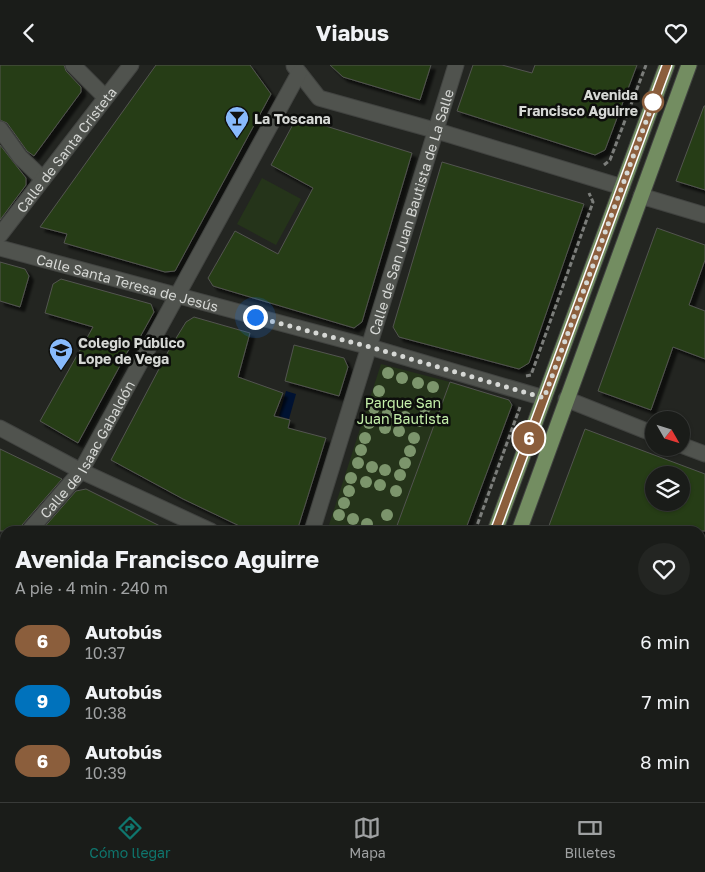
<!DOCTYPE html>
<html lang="es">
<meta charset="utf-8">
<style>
body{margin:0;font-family:"Golos Text",sans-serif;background:#232522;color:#f1f3f6;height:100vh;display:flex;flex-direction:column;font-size:19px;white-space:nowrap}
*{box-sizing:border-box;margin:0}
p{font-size:16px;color:#9fa1a2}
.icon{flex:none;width:28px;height:28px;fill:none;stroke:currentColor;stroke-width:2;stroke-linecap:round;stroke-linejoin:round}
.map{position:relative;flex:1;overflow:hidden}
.drawer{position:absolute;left:0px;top:461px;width:705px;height:276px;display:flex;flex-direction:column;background:#1a1c19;border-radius:15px 15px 0 0;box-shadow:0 1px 4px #0004,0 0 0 1px #383a38}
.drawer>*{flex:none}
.badge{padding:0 10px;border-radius:16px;font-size:18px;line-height:32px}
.needle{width:32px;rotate:129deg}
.fabs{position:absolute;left:645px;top:346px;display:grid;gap:10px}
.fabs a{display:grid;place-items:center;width:45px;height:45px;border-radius:50%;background:#1a1c19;box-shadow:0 1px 4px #0004,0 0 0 1px #383a38;font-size:25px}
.you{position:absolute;width:25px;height:25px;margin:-12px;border:4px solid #fff;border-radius:50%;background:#1a73e8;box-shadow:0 0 0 8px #1a73e833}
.map>.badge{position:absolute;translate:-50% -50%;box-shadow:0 0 0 2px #fff}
.round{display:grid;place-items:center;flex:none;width:52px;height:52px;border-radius:26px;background:#232522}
.headline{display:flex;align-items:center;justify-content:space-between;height:85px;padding:0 15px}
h1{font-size:24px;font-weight:700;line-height:38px}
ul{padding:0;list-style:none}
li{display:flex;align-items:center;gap:15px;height:60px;padding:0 15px}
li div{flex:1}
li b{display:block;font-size:19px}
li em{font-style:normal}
li .badge{min-width:55px;font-weight:700;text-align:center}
header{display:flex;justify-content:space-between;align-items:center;height:65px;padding:0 15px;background:#1a1c19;font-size:22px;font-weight:700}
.menu{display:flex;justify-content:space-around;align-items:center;height:70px;border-top:1px solid #383a38;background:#1a1c19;font-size:14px;color:#9fa1a2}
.menu a{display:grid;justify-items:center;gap:2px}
.menu .selected{color:#0f766e}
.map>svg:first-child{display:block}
</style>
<header><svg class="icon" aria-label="back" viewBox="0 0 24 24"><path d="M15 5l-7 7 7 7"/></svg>Viabus<svg class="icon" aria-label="heart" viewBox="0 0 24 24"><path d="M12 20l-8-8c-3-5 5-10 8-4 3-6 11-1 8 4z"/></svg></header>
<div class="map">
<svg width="705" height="737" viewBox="0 0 705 737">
<defs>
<filter id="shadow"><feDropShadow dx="4.5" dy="4.5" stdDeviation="1" flood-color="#0009"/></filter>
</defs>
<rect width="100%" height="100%" fill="#232521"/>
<path fill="#25341a" d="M262,113L301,134L276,180L237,159Z
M381,299L450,317L395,466H327Z"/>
<path fill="#001232" d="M286,326L296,329L289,354L279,351Z"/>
<path fill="#273e14" stroke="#525450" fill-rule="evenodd" filter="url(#shadow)" d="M0,0H64L66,6L81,22V27L34,91L27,86L7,58L0,55Z
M156,0H250L271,29L175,206L165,207L64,178L67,169L40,162Z
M330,0H431L420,35L343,12Z
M473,0H502L532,8L535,0H637L605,85L595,90L457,46Z
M704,41H705V125L676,116Z
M297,52L412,88L362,257L354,263L213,221L208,213L235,166L278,189L313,123L271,100Z
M0,80L26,113V120L0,155Z
M442,97L584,139L529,298L519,304L399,272L393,262Z
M657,163L705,180V195L689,240L705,246V294L673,282L651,345L598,326Z
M0,197L25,204L29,211L20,242L0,236Z
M61,214L151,239L154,247L139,274L135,273L78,378L40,356L93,262L45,248L53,219Z
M194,252L250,268L238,312L283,328L274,351L290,355L288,363L326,373L297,466H250L183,434L111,395L170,283L186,257Z
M294,280L344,293L348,302L339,331L285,316Z
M450,317L509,335L512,340L465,466H395Z
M585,364L705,409V466H547ZM654,410H681V438H654Z
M0,384L62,414L22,460L20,466H0Z
M86,424L170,466H41L76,426Z"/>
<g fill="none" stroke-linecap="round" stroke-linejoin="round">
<g stroke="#414340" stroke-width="17">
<g id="minor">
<path d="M73,0L105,32"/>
<path d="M294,1L319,33L434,65L622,122"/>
<path d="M0,64L20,92L43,114"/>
<path d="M641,131L705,150"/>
<path id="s1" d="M0,170L131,0"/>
<path id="s2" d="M0,183L370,282L544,333"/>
<path d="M566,334L654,369"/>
<path d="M0,363L81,406L211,466"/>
<path d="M681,380L705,389"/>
<path id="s3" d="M29,466L81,406L299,8"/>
<path id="s4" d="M312,466L456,0"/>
<path d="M0,499L5,493"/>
<path d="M0,543L5,547"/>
<path d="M0,711L5,716"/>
<path d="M700,722L705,706"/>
<path d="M22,732L27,737"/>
<path d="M433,732L442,737"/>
<path d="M506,732L514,737"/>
<path d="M136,737L140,732"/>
<path d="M695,737L697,732"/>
</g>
</g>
<g stroke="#414340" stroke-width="17">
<path id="major" d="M495,466L667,0
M519,466L689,0
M382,737L384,732
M403,737L405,732"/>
</g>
<path stroke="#7c7e7b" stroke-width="3" stroke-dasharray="5 2.5" stroke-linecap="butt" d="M604,100L610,95L646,0
M526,311L531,310L593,137L589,128
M475,466L520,342
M361,737L363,732"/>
<use href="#minor" stroke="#50534e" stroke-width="15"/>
<use href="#major" stroke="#738d61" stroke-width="15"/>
</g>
<g fill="#7c956c">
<circle cx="388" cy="308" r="6"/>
<circle cx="402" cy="313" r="6"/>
<circle cx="418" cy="318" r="6"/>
<circle cx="433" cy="322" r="6"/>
<circle cx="379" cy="326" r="6"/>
<circle cx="374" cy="343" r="6"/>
<circle cx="425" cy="343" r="6"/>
<circle cx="388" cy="348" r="6"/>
<circle cx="405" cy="352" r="6"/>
<circle cx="420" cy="356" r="6"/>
<circle cx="369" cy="358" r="6"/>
<circle cx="385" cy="363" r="6"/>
<circle cx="399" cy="366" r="6"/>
<circle cx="365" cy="373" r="6"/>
<circle cx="414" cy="373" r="6"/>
<circle cx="361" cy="385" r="6"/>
<circle cx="410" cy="386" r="6"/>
<circle cx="358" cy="398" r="6"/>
<circle cx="405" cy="398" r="6"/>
<circle cx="372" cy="402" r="6"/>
<circle cx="385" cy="405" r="6"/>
<circle cx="400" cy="410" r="6"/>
<circle cx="351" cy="413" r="6"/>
<circle cx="366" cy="417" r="6"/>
<circle cx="380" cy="420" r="6"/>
<circle cx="349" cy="426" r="6"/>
<circle cx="396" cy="426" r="6"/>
<circle cx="344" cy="438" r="6"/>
<circle cx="339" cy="450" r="6"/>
<circle cx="387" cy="450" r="6"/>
<circle cx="353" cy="454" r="6"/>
<circle cx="367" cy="459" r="6"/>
</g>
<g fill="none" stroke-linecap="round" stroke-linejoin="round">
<g stroke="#fff" stroke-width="11">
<path id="line" d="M495,466L667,0"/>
</g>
<use href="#line" stroke="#8b5e3c" stroke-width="8"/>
<path stroke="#d6d8d5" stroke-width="5" stroke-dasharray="0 9" d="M255,252L370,282L544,333L654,35L653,37"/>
</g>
<defs>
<g id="bar-pin" transform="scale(1.25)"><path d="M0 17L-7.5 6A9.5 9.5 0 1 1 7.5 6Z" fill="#88bafc" stroke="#0d0e0c"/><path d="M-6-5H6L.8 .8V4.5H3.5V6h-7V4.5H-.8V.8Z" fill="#111"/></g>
<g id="school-pin" transform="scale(1.25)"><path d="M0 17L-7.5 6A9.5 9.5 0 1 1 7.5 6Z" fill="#88bafc" stroke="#0d0e0c"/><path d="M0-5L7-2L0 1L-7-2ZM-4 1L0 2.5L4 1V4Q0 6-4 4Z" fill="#111"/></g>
</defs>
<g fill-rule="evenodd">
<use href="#bar-pin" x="237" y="53"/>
<use href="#school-pin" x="61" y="285"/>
</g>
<circle fill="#fff" stroke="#8b5e3c" stroke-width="2.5" cx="653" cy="37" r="10"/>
<g text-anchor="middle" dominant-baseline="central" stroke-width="5" stroke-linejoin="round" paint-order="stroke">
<g font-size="14" font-weight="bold" fill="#d6d8d5" stroke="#0d0e0c" text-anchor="end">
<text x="638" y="29">Avenida<tspan x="638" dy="16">Francisco Aguirre</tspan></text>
</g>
<g font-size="14" font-weight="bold" fill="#d6d8d5" stroke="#0d0e0c" text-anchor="start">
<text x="254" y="53">La Toscana</text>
<text x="78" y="277">Colegio Público<tspan x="78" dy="16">Lope de Vega</tspan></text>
</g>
<g font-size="14" fill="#d6d8d5" stroke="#0d0e0c">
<text stroke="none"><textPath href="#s1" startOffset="108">Calle de Santa Cristeta</textPath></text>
<text stroke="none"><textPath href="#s4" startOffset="334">Calle de San Juan Bautista de La Salle</textPath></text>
<text stroke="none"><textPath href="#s2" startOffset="132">Calle Santa Teresa de Jesús</textPath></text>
<text stroke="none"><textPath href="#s3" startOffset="101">Calle de Isaac Gabaldón</textPath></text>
</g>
<g font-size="14" fill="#c5f0aa" stroke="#0d0e0c">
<text x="403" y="337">Parque San<tspan x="403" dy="16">Juan Bautista</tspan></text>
</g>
</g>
</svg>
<div class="fabs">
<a><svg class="needle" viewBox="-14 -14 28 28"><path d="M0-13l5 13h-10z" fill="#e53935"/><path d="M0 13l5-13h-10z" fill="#9fa1a2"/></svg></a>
<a><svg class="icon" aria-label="layers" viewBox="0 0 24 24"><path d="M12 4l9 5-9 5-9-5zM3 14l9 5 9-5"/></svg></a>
</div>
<div class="you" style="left:255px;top:252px"></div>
<b class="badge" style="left:529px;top:373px;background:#8b5e3c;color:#fff">6</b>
<section class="drawer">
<div class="headline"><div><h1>Avenida Francisco Aguirre</h1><p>A pie · 4 min · 240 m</p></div><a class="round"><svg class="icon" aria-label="heart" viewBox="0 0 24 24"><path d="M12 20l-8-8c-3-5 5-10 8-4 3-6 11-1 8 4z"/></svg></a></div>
<ul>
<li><span class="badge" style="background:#8b5e3c;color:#fff">6</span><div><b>Autobús</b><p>10:37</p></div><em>6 min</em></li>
<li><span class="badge" style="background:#0072bc;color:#fff">9</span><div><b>Autobús</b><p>10:38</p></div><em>7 min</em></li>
<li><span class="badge" style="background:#8b5e3c;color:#fff">6</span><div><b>Autobús</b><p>10:39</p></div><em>8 min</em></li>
</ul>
</section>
</div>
<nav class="menu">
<a class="selected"><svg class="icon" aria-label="directions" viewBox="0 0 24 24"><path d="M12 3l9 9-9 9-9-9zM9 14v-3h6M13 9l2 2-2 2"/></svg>Cómo llegar</a>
<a><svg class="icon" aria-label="map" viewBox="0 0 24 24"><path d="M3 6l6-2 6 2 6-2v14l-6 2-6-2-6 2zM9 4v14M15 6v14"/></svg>Mapa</a>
<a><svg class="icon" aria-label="tickets" viewBox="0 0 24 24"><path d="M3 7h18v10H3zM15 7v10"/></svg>Billetes</a>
</nav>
